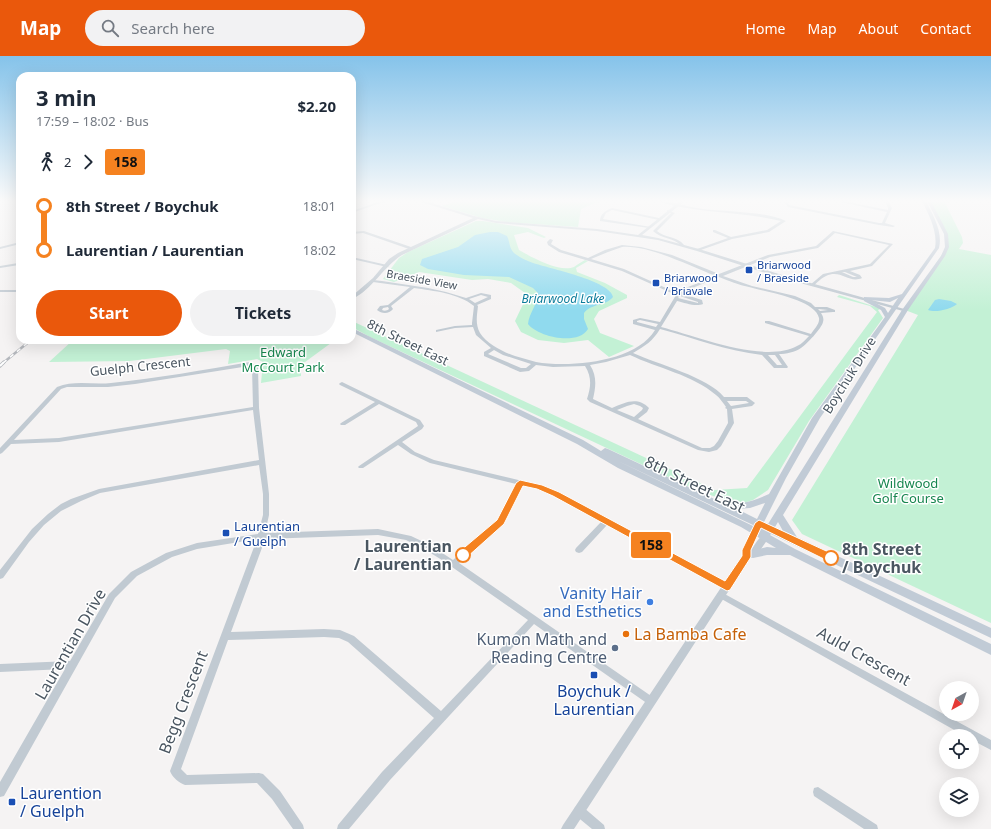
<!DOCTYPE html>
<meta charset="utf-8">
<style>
body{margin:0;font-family:"Noto Sans",sans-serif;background:#f2f2f3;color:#1f2937;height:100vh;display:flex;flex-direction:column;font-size:15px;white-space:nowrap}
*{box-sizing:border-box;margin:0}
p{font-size:13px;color:#747a83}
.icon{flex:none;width:22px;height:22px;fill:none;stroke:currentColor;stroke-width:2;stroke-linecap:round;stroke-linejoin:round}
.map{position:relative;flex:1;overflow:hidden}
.drawer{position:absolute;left:16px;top:16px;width:340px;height:272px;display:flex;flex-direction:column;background:#fff;border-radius:12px;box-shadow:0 4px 16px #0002}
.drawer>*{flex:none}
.badge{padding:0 8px;border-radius:3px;font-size:14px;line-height:26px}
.needle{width:26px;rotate:220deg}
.tools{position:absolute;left:939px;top:625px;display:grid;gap:8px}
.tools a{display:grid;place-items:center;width:40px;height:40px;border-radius:50%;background:#fff;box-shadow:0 4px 16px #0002;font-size:20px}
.map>.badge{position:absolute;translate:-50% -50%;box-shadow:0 0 0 2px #fff}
.legs{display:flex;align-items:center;gap:6px;height:44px;padding:0 20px;font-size:13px}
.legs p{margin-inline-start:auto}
.headline{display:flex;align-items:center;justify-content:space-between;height:68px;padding:0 20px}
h1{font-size:22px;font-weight:700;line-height:30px}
.action{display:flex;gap:8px;margin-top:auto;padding:8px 20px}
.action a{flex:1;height:46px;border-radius:24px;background:#ea580c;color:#fff;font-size:16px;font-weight:700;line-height:46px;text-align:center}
.action a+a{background:#f2f2f3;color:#1f2937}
ul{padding:0 20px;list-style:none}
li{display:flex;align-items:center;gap:14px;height:44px;font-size:15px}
li i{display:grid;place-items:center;width:6px;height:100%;margin:0 5px;background:currentColor}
li i::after{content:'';width:10px;height:10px;margin:-5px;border:3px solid;border-radius:50%;background:#fff}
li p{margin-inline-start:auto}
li:first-child i{background:linear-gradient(#0000 50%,currentColor 0)}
li:last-child i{background:linear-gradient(currentColor 50%,#0000 0)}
header{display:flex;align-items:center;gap:24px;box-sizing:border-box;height:56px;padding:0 20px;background:#ea580c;color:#fff}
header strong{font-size:19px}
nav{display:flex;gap:22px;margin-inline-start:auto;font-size:14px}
.search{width:280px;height:36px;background:#f2f2f3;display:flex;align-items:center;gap:10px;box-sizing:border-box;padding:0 14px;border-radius:22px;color:#747a83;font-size:15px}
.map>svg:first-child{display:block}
</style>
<header>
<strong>Map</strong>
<div class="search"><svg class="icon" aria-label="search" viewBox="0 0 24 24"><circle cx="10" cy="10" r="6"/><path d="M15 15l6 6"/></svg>Search here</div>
<nav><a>Home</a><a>Map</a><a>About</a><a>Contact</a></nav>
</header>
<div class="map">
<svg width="991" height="773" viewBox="0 0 991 773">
<rect width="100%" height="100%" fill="#f5f3f3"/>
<path fill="#c3f1d5" d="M456,145H599L581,153L578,171L506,166L482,162L442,150Z
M929,145H953L945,147L962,181L963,187L959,193L991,199V567L802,478L792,464L918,259L905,254L947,191L946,178Z
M476,165H483L528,172L546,181L544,182L528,176L514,179L519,194C531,201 560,217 574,211C577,209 581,206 585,204L588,205L576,212L577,216L605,227L627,239V242L599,255L594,263L600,277L634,290L609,301L588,284L564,287L538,284L521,276L515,265L525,244V237L511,227L488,223L472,224L419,216L394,226L383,223L399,202L408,196Z
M839,239L876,251L880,253L878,254L883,262L809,365L768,434L753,444L744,447L724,444L694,433L370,281L352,271V265L715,434L747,432L877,256L870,250L837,241Z
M73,284H326L331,287L301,309V320L261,327L263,306L257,303L228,308L230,295L226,293L130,305L49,306Z"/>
<path fill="#90daee" d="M490,176H498L507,180C510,186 509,192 514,197C519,201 527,205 533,207C548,212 611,225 613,241C606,250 592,247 584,257V263L588,273C578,290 538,281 528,268C529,257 538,248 538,237L533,232L509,221L464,219L428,213L420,209L422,203L458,191L475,179Z
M939,243L951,245L957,248C951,253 936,257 928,254L935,244Z"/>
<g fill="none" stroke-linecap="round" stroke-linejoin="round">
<path fill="#c1cad2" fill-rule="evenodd" d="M381,145H386L352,157V155Z
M657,145C672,145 687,151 703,153C727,156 765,155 786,165L769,176L732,183L698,195H697V193L728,182L713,176V174H715L731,181L767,174L781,165C741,155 697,158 657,145Z
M784,145H787L789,149L879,167H882L887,156L836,145H843L888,154V152L885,145H888L892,152L885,167L895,170L893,171L879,169L788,151Z
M612,152L659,162L661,163L659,164L612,154L606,157L603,163L651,171L649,172L600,165C600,158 606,154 612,152Z
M667,154L675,157L657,175C665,182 677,180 684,189L683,190H681C674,181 661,183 653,175L671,157L667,156Z
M364,175L411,191L412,192L409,193L363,177L352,178V176Z
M833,175L893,188L872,210L850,215L860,219L862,222C849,228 841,213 826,220C821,222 817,227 813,230L810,229L823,218L870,208L889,189L835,177L818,192L770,201L723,220L752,230L795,240L811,247L815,251H827L835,254V256H833L821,257C823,260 824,263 823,266C822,272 806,289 801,292C795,296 786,298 779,298L788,311L787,312H774L762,299C727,295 694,282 660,273C652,286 646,289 633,297C657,308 708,321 724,341H747L755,347L752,350L732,353L734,367L721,390L717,394L709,396L698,394L590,346L587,343C591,331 592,321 585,310L553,311L536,309L529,315L520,316L484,300V296L491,292L476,279L473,271L455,272L436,276V274L455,270L472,269V267L474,250C458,237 434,235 414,232L391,250L393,253C389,258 382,258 377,254L380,250L388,249L410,231L373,226L371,225L373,224L382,225L428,232L446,236L466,242L481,237L491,239V243L477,249L478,250C477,259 475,268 480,277C487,288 503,296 515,300C522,302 529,304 536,306C570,312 636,306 655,274L633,268V264L640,262L660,266L676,239L622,215L559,196L548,189L547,186L550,183L553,184L551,188L561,194L588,202L605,194L622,189L641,191L672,199L719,218L768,199L816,190ZM622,191C649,189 690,210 716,220L688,231L677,237L624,213L591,203L608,196ZM842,216H845L857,221H853ZM719,221C729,225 739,229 749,231C765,236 815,243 819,262C820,268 814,273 811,278L769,265H765V267L809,280C805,284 802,288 797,290C764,308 696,280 661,271L677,245C685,247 696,251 703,248L702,244L683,238L690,233ZM481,239L488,241L475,247L469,243ZM680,240L698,246V247L678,242ZM388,251L389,253C387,255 384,255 382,254L383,252ZM818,253L828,254L820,255ZM640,264L658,268L656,271L637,266V265ZM494,294L503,299L531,308L526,312H521L488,298ZM630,299C657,312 693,319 716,339C720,342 723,347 726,351L725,352L727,353L728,367L718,385L714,390L710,392H702L638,363L647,356L649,352C637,340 625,347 612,352L593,343C596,330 597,320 590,309L606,306ZM768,299H775L782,309H777ZM727,345H746L749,347L731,350ZM634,348L640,350L643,352L642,354L634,361L617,354L627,350Z
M20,186V188L0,193V191Z
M352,201L387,209L389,210L387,211L352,203Z
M18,207L20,208L19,209L0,212V210Z
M0,234H20V236H0Z
M250,306L258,311L259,352L269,438V459L265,477L378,473L411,480L430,489L453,504L498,464L516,428L430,407L411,398L398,389L363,412H359L358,411L359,410L418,370L416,366L379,348L345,369H341L340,368L341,367L375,346L340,329L339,328L340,327L342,326L420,364L424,370L422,373L402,386L415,396L434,404L539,429L558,436L730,529L731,531L730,533L727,534L724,533L607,469L582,496L579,497L576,496L575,494L576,492L601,466L554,440L537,433L522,429L503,468L459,507L654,642L656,645L654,648L651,649L648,648L534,568L390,724L349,773H337L338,769L382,716L434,662L348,586L339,582L324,581L228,584L181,713L187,719L259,717L263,718L280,735L303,769L304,773H293L272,743L257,727L185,729C179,727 172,721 170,715L257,483L197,493L172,501L137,520L115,542L4,740L0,741V726L65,613L0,616V608L70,605L109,538L131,516L166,497L197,487L258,478L263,459V438L259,409L100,437L81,445L61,455L44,469L29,486L3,522L0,523V514L32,473L48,458L61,448L71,443L99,433L259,404L253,354L59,386L11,388L2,397L0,398V392L57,331C74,324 93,329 111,327C158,322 204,314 250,306ZM249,310L252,312L253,351L59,382L14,384L61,333L67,331H108L135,328ZM378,479L406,484L424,493L442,504L528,564L441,655L354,580L340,574L324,573L231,576L263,489L264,483Z
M721,536L991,684V694L972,684V680H965L718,541L717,539L718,537Z
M818,731L877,769L878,773H864L814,740L813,736L814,732Z
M579,750L583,751L604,769L605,773H592L575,759L574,755L575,751Z"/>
<path fill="#c1cad2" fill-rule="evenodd" d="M418,145H425L474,160L496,165L597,173L638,179L680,145H685L642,179L658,182L699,193L782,219L908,254L903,255L778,221L697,195L658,184L597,175L496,167L478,163L402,199C383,211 372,234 352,243V240L373,222L389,203L398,197L473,162Z
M755,472L758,473L759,475L751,494C756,488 760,477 768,479L769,481L768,483L756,500L750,502L574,773H561L563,769L742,500L743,494L751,475L752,473Z"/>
<path fill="#c1cbd6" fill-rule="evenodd" d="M922,145H926C933,159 943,176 939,192L820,362L786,422L764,466L768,468L902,254L941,200L945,191L944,178L927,145H931L948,178L949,191L945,200L908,254L783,459L797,481L991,572V582L771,478L770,479L795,493L991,588V599L790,499H767L753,502L750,501L748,498L750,495L767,491L776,492L741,471L618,412L577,388L352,276V272L354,273L583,384L601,395L605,392L608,393L725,448C730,445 735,447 741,447C751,446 760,442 769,438L812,362L885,261L881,254L864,245V241L889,242L902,238L935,192C938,176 929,159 922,145ZM898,242L888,257L885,252L870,244L890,246ZM616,404L753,469V470ZM765,447L757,463L737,453L750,452ZM778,466L783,475L775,471Z"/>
<g stroke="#b5b8bd" stroke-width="2.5">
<path id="rail-far1" d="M3,307L31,284"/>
</g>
<g stroke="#b5b8bd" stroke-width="3.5">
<path id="rail" d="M0,310L4,306"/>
</g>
<use href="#rail-far1" stroke="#fff" stroke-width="1.5" stroke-dasharray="4.5" stroke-linecap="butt"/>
<use href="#rail" stroke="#fff" stroke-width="2" stroke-dasharray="5.5" stroke-linecap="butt"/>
</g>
<linearGradient id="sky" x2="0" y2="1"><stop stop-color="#85c3ea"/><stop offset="0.57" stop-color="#fafafa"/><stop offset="1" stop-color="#fafafa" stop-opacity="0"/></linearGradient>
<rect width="991" height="254" fill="url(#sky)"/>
<path fill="#f58220" stroke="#fff" d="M520,424L542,429L559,436L725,525L742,500V494L755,467L759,464L835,499L836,502L835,505H828L761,472L751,494V501L730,534L727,535L553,440L537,433L523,430L504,468L466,502H459L458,499L459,496L497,464L516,427Z"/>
<g fill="#1a4fb4" stroke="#fff" stroke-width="1.5">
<rect x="745" y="210" width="8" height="8" rx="2"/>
<rect x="652" y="223" width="8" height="8" rx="2"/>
<rect x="222" y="473" width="8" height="8" rx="2"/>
<rect x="590" y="615" width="8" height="8" rx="2"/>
<rect x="8" y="742" width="8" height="8" rx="2"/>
</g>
<g fill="#fff" stroke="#f58220" stroke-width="2">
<circle cx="463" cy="499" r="7"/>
<circle cx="831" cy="502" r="7"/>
</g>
<circle fill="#3f7fe0" stroke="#fff" stroke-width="1.5" cx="650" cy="546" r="4"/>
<circle fill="#e8710a" stroke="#fff" stroke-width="1.5" cx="626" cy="578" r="4"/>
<circle fill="#5c6f8a" stroke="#fff" stroke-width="1.5" cx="615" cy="592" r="4"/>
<g text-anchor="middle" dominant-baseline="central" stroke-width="3" stroke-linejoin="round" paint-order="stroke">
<g font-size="11" fill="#164399" stroke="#fff" text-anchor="start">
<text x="757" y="208">Briarwood<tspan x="757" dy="13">/ Braeside</tspan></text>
<text x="664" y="221">Briarwood<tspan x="664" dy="13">/ Briavale</tspan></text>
</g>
<g font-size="11" fill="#4a5661" stroke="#fff">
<text transform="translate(422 223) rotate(10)">Braeside View</text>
</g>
<g font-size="12" font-style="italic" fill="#0c7c9b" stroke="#fff">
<text x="563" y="242">Briarwood Lake</text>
</g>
<g font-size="13" fill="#4a5661" stroke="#fff">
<text transform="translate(408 286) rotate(26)">8th Street East</text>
<text transform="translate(140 310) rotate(-6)">Guelph Crescent</text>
<text transform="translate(849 319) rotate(-58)">Boychuk Drive</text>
</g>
<g font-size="13" fill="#17864f" stroke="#fff">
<text x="283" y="296">Edward<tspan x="283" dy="15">McCourt Park</tspan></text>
<text x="908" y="427">Wildwood<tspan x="908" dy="15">Golf Course</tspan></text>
</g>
<g font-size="13" fill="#164399" stroke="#fff" text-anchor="start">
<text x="234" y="470">Laurentian<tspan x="234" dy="15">/ Guelph</tspan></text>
</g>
<g font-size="16" fill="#4a5661" stroke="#fff">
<text transform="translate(695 428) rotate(26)">8th Street East</text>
<text transform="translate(70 588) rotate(-60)">Laurentian Drive</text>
<text transform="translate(864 600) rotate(29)">Auld Crescent</text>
<text transform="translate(183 646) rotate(-69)">Begg Crescent</text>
</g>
<g font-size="16" font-weight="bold" fill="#4a5661" stroke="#fff" text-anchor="end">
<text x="452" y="490">Laurentian<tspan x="452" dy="18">/ Laurentian</tspan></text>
<text x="842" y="493" text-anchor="start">8th Street<tspan x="842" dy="18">/ Boychuk</tspan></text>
</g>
<g font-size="16" fill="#366cbe" stroke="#fff" text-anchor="end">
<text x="642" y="537">Vanity Hair<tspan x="642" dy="18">and Esthetics</tspan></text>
</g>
<g font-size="16" fill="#c56008" stroke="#fff" text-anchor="start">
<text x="634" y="578">La Bamba Cafe</text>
</g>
<g font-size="16" fill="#4e5e75" stroke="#fff" text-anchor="end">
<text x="607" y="583">Kumon Math and<tspan x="607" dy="18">Reading Centre</tspan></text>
</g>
<g font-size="16" fill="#164399" stroke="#fff">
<text x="594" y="635">Boychuk /<tspan x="594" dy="18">Laurentian</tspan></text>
<text x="20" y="737" text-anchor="start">Laurention<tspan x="20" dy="18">/ Guelph</tspan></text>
</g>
</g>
</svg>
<div class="tools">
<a><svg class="needle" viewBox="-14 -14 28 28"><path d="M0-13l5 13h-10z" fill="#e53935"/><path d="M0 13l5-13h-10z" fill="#747a83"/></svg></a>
<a><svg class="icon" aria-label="locate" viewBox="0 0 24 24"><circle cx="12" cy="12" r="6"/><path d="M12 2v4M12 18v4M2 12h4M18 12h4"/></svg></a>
<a><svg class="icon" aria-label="layers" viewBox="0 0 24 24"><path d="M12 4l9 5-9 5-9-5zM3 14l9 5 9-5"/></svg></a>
</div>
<b class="badge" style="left:651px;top:489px;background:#f58220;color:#111">158</b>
<section class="drawer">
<div class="headline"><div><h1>3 min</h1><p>17:59 – 18:02 · Bus</p></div><b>$2.20</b></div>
<div class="legs"><svg class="icon" aria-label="walk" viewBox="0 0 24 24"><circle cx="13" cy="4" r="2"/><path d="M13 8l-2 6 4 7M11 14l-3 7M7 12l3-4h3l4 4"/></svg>2<svg class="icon" aria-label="forward" viewBox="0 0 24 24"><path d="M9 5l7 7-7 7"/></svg><b class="badge" style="background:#f58220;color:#111">158</b></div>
<ul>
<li><i style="color:#f58220"></i><b>8th Street / Boychuk</b><p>18:01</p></li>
<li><i style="color:#f58220"></i><b>Laurentian / Laurentian</b><p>18:02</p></li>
</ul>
<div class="action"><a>Start</a><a>Tickets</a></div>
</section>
</div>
